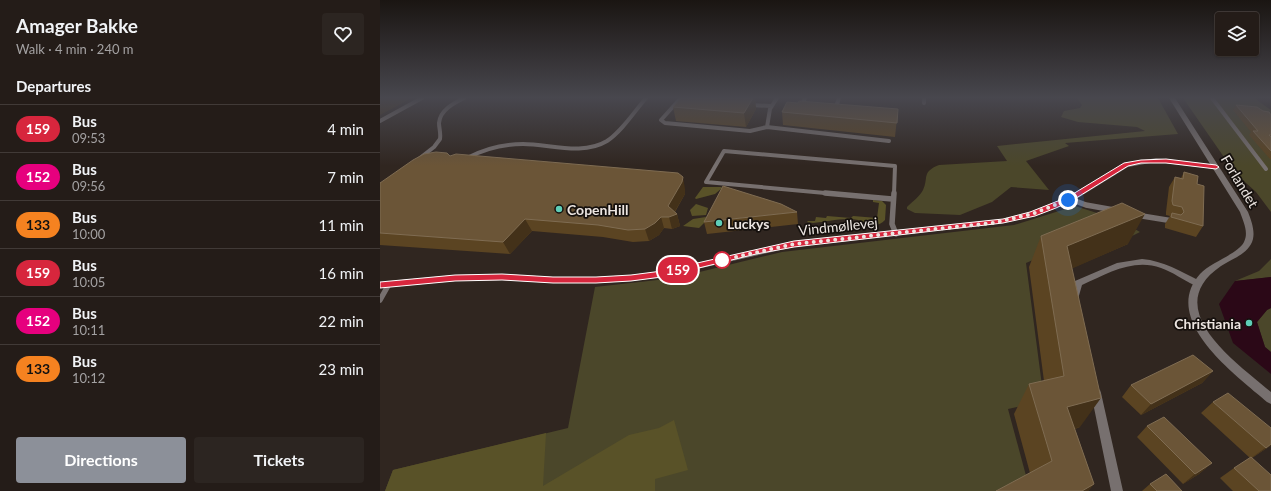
<!DOCTYPE html>
<meta charset="utf-8">
<style>
body{margin:0;font-family:Lato,sans-serif;background:#2c2521;color:#f1f3f6;height:100vh;display:flex;flex-direction:column;font-size:15px;white-space:nowrap}
*{box-sizing:border-box;margin:0}
p{font-size:13px;color:#a3a1a2}
.icon{flex:none;width:22px;height:22px;fill:none;stroke:currentColor;stroke-width:2;stroke-linecap:round;stroke-linejoin:round}
.map{position:relative;flex:1;overflow:hidden}
.drawer{display:flex;flex-direction:column;background:#241c18;width:380px}
.drawer>*{flex:none}
.badge{padding:0 8px;border-radius:13px;font-size:14px;line-height:26px}
.buttons{position:absolute;left:835px;top:12px;display:grid;gap:8px}
.buttons a{display:grid;place-items:center;width:44px;height:44px;border-radius:4px;background:#241c18;box-shadow:0 1px 3px #0004,0 0 0 1px #413a37;font-size:20px}
.you{position:absolute;width:20px;height:20px;margin:-10px;border:3px solid #fff;border-radius:50%;background:#1a73e8;box-shadow:0 0 0 6px #1a73e833}
.map>.badge{position:absolute;translate:-50% -50%;box-shadow:0 0 0 2px #fff}
h2{padding:0 16px;font-size:15px;line-height:36px}
.round{display:grid;place-items:center;flex:none;width:42px;height:42px;border-radius:4px;background:#2c2521}
.overview{display:flex;align-items:center;justify-content:space-between;height:68px;padding:0 16px}
h1{font-size:19px;font-weight:700;line-height:30px}
.cta{display:flex;gap:8px;margin-top:auto;padding:8px 16px}
.cta a{flex:1;height:46px;border-radius:4px;background:#8c9099;color:#fff;font-size:16px;font-weight:700;line-height:46px;text-align:center}
.cta a+a{background:#2c2521;color:#f1f3f6}
ul{padding:0;list-style:none}
li{display:flex;align-items:center;gap:12px;height:48px;padding:0 16px;border-top:1px solid #413a37}
li div{flex:1}
li b{display:block;font-size:15px}
li em{font-style:normal}
li .badge{min-width:44px;font-weight:700;text-align:center}
main{display:flex;flex:1;min-height:0}
.map>svg:first-child{display:block}
</style>
<main>
<section class="drawer">
<div class="overview"><div><h1>Amager Bakke</h1><p>Walk · 4 min · 240 m</p></div><a class="round"><svg class="icon" aria-label="heart" viewBox="0 0 24 24"><path d="M12 20l-8-8c-3-5 5-10 8-4 3-6 11-1 8 4z"/></svg></a></div>
<h2>Departures</h2>
<ul>
<li><span class="badge" style="background:#d7263d;color:#fff">159</span><div><b>Bus</b><p>09:53</p></div><em>4 min</em></li>
<li><span class="badge" style="background:#e6007e;color:#fff">152</span><div><b>Bus</b><p>09:56</p></div><em>7 min</em></li>
<li><span class="badge" style="background:#f58220;color:#111">133</span><div><b>Bus</b><p>10:00</p></div><em>11 min</em></li>
<li><span class="badge" style="background:#d7263d;color:#fff">159</span><div><b>Bus</b><p>10:05</p></div><em>16 min</em></li>
<li><span class="badge" style="background:#e6007e;color:#fff">152</span><div><b>Bus</b><p>10:11</p></div><em>22 min</em></li>
<li><span class="badge" style="background:#f58220;color:#111">133</span><div><b>Bus</b><p>10:12</p></div><em>23 min</em></li>
</ul>
<div class="cta"><a>Directions</a><a>Tickets</a></div>
</section>
<div class="map">
<svg width="891" height="491" viewBox="0 0 891 491">
<rect width="100%" height="100%" fill="#302620"/>
<path fill="#4b472a" d="M697,98H778L798,134L685,143L689,146L646,161L669,190L631,187L612,202L580,215L535,213L527,209V207C532,202 540,196 543,190C549,178 541,172 559,165L627,161L617,146L765,131L757,127L698,122L681,117L684,111L700,108L702,105Z
M803,98H874L891,110V212L876,192L855,173Z
M695,206L739,220L760,232L746,239L726,229L646,263L664,401L628,409L648,483L633,491H5L13,470L188,428L215,287L295,278L402,252L634,225Z
M891,259V277L855,281L879,271Z
M891,308V352L885,347L877,322L887,310Z"/>
<path fill="#595228" d="M323,187H341L342,188L335,194L316,199L315,198Z
M493,200L502,201L506,205L505,220C496,230 487,222 478,220C464,217 447,222 433,223L427,222L428,221H435L436,217L446,218L447,216L471,218L473,216L497,218L499,203L493,202Z
M316,204L328,208L326,215L312,216L310,210Z
M326,217L325,222L319,228L303,226L313,219Z
M294,420L308,470L275,479V491H5L13,470L166,433L163,486L249,435L279,428Z"/>
<path fill="#2b0817" d="M891,277V308L887,310L877,322L885,347L891,352V374L853,343L839,304L855,281Z"/>
<g fill="none" stroke-linecap="round" stroke-linejoin="round">
<path stroke="#77706f" stroke-width="4" d="M397,98L390,109L387,127L509,141
M544,98V103
M832,98L886,169
M299,100L281,120L285,123L370,131L387,127
M370,105L392,106
M421,108L425,98
M455,110L459,98
M0,121L42,98
M40,158L54,147L60,139C61,133 59,128 59,123C60,110 74,103 84,98
M87,158C104,149 123,144 143,144C170,144 202,156 227,141C242,131 254,112 266,98
M456,194L326,182L344,151L515,166L514,194"/>
<path stroke="#77706f" stroke-width="5.5" d="M445,193L512,199
M514,193L512,224L516,234
M690,199L706,205L734,210
M756,215L793,221
M0,300L9,284"/>
<path fill="#77706f" fill-rule="evenodd" d="M776,158L836,165L839,167L836,169L776,162L748,167L693,201L655,216L623,223L414,247L282,277L251,281L216,283H173L122,280L75,281L0,288V282L75,275L122,274L173,277H216L251,275L282,271L414,241L623,219L650,212L687,197L744,164Z
M762,259C784,261 800,271 820,281L821,283L820,285H814C803,280 793,272 781,268C753,258 727,274 702,285L698,299H692L690,294L695,281L737,263Z
M716,388L720,390L721,393L743,491H731L711,393L712,390Z"/>
<path fill="#77706f" fill-rule="evenodd" d="M789,98H795L868,212C871,220 875,230 873,239C869,254 853,258 841,266C778,309 857,363 891,392V404L887,402C857,376 779,320 820,274C831,262 858,254 864,242C869,232 863,221 860,212Z"/>
</g>
<path fill="#5b4422" d="M301,98H375L376,109L366,127L296,121L293,107Z
M418,103L518,109L515,137L403,125L402,112Z
M856,105L883,111L891,115V159H890L869,135L871,132L853,110Z
M70,156L305,189V194L295,212L297,214L300,226L292,229L284,228L279,235L269,241L253,242L223,237L152,231L130,254L0,245V183Z
M804,172L817,184L823,226L816,237L785,228V224L790,216L786,215V212L789,187L795,177L801,178Z
M417,212L418,224L327,234L324,222Z
M661,236L748,244L692,268L700,427L695,429L714,484L708,491H616L650,473L634,414L649,384L664,381L649,267Z
M833,371L822,383L761,415L742,397L751,385Z
M833,402L887,448L872,458L891,491H853L840,478L854,468L870,458L821,413Z
M767,426L832,463L819,474L803,484L757,437Z
M770,484L802,491H762Z"/>
<path fill="#433119" d="M3,98H32L0,115V99Z
M373,98H375L376,109L366,127L364,113Z
M303,177L305,189V194L292,216L297,214L300,226L292,229L289,217L288,206Z
M765,214L748,244L673,277L687,246Z
M281,217L284,228L279,235L269,241L265,229Z
M145,219L152,231L130,254L123,242Z
M833,371L822,383L761,415L771,404Z
M721,398L700,427L669,436L687,407Z
M891,444V446L887,448L871,458Z
M832,463L819,474L803,484L815,474Z
M714,484L708,491H702Z"/>
<path fill="#6b5537" stroke="#7f6c52" d="M301,98H373L364,113L293,107Z
M419,101L518,109L517,123L402,112L407,102L418,103Z
M856,105L877,107L883,111L889,112L891,115V135H889L891,137V151L873,131H878Z
M56,152L67,153L70,156L76,154L298,173L303,177L302,182L288,206L297,214L289,217H281L275,223L265,229L248,230L218,225L145,219L123,242L0,233V183L33,160L44,154Z
M804,172L818,176L817,184L824,186L823,226L791,217L792,213L801,215L804,212L802,207L793,205L792,201L795,177L803,179Z
M343,186L401,204L417,212L324,222Z
M742,203L765,214L687,246L721,398L687,407L714,484L702,491H616L672,461L649,384L684,376L661,236Z
M813,355L833,371L771,404L751,385Z
M848,393L891,428V444L886,448L833,402Z
M784,417L832,463L815,474L767,426Z
M871,457L891,475V491H879L854,468Z
M786,474L802,491H777L770,484Z"/>
<linearGradient id="sky" x2="0" y2="1"><stop stop-color="#1a1512"/><stop offset="0.59" stop-color="#48474e"/><stop offset="1" stop-color="#48474e" stop-opacity="0"/></linearGradient>
<rect width="891" height="166" fill="url(#sky)"/>
<path fill="#d7263d" stroke="#fff" d="M786,159L836,165L839,167L836,169L786,163H761L748,166L693,200L676,208L655,216L623,223L414,247L376,254L282,277L251,281L216,283H173L122,280L75,281L0,288V282L75,275L122,274L173,277H216L251,275L282,271L414,241L623,219L650,212L688,197L744,163L761,160Z"/>
<g fill="none" stroke-linecap="round" stroke-linejoin="round">
<path stroke="#ece5e1" stroke-width="4" stroke-dasharray="0 7.2" d="M342,260L414,244L613,223L652,214L688,200"/>
</g>
<g fill="#5eceb7" stroke="#15100d" stroke-width="1.5">
<circle cx="179" cy="209" r="4"/>
<circle cx="339" cy="223" r="4"/>
<circle cx="869" cy="323" r="4"/>
</g>
<circle fill="#fff" stroke="#d7263d" stroke-width="2" cx="342" cy="260" r="8"/>
<g text-anchor="middle" dominant-baseline="central" stroke-width="3.5" stroke-linejoin="round" paint-order="stroke">
<g font-size="14" fill="#ece5e1" stroke="#15100d">
<text transform="translate(860 181) rotate(59)">Forlandet</text>
<text transform="translate(458 226) rotate(-6)">Vindmøllevej</text>
</g>
<g font-size="14" font-weight="bold" fill="#ece5e1" stroke="#15100d" text-anchor="start">
<text x="187" y="209">CopenHill</text>
<text x="347" y="223">Luckys</text>
<text x="861" y="323" text-anchor="end">Christiania</text>
</g>
</g>
</svg>
<div class="buttons">
<a><svg class="icon" aria-label="layers" viewBox="0 0 24 24"><path d="M12 4l9 5-9 5-9-5zM3 14l9 5 9-5"/></svg></a>
</div>
<div class="you" style="left:688px;top:200px"></div>
<b class="badge" style="left:298px;top:270px;background:#d7263d;color:#fff">159</b>
</div>
</main>
